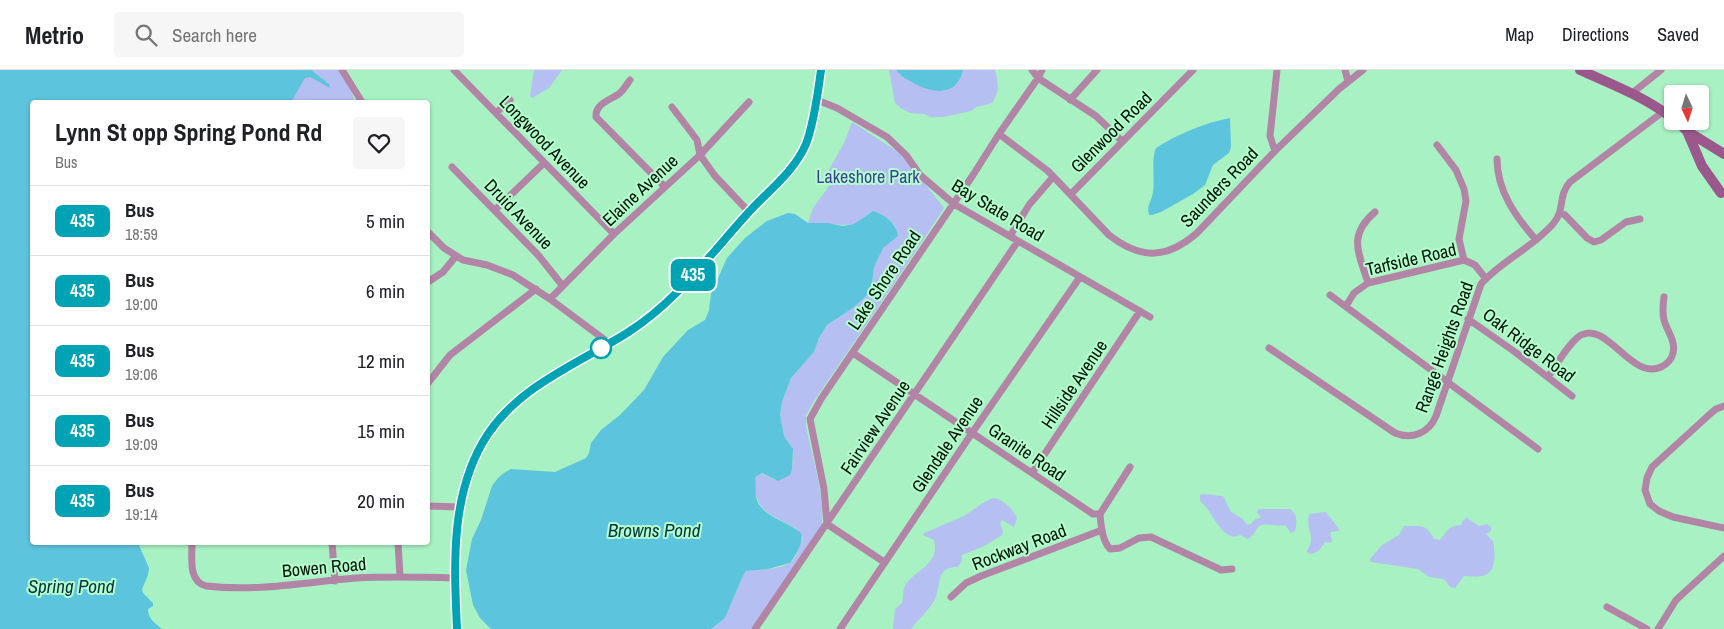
<!DOCTYPE html>
<style>
body{margin:0;font-family:"Archivo Narrow",sans-serif;background:#f6f6f6;color:#202124;height:100vh;display:flex;flex-direction:column;font-size:19px;white-space:nowrap}
*{box-sizing:border-box;margin:0}
p{font-size:16px;color:#757577}
.icon{flex:none;width:28px;height:28px;fill:none;stroke:currentColor;stroke-width:2;stroke-linecap:round;stroke-linejoin:round}
.map{position:relative;flex:1;overflow:hidden}
.drawer{position:absolute;left:30px;top:30px;width:400px;height:445px;display:flex;flex-direction:column;background:#fff;border-radius:5px;box-shadow:0 1px 4px #0004}
.drawer>*{flex:none}
.badge{padding:0 10px;border-radius:8px;font-size:18px;line-height:32px}
.needle{width:32px;rotate:176deg}
.controls{position:absolute;left:1664px;top:15px;display:grid;gap:10px}
.controls a{display:grid;place-items:center;width:45px;height:45px;border-radius:5px;background:#fff;box-shadow:0 1px 4px #0004;font-size:25px}
.map>.badge{position:absolute;translate:-50% -50%;box-shadow:0 0 0 2px #fff}
.round{display:grid;place-items:center;flex:none;width:52px;height:52px;border-radius:5px;background:#f6f6f6}
.overview{display:flex;align-items:center;justify-content:space-between;height:85px;padding:0 25px}
h1{font-size:24px;font-weight:700;line-height:38px}
ul{padding:0;list-style:none}
li{display:flex;align-items:center;gap:15px;height:70px;padding:0 25px;border-top:1px solid #e0e0e0}
li div{flex:1}
li b{display:block;font-size:19px}
li em{font-style:normal}
li .badge{min-width:55px;font-weight:700;text-align:center}
header{display:flex;align-items:center;gap:30px;box-sizing:border-box;height:70px;padding:0 25px;background:#fff;border-bottom:1px solid #e0e0e0}
header strong{font-size:24px}
nav{display:flex;gap:28px;margin-inline-start:auto;font-size:18px}
.search{width:350px;height:45px;background:#f6f6f6;display:flex;align-items:center;gap:12px;box-sizing:border-box;padding:0 18px;border-radius:5px;color:#757577;font-size:19px}
.map>svg:first-child{display:block}
</style>
<header>
<strong>Metrio</strong>
<div class="search"><svg class="icon" aria-label="search" viewBox="0 0 24 24"><circle cx="10" cy="10" r="6"/><path d="M15 15l6 6"/></svg>Search here</div>
<nav><a>Map</a><a>Directions</a><a>Saved</a></nav>
</header>
<div class="map">
<svg width="1724" height="559" viewBox="0 0 1724 559">
<rect width="100%" height="100%" fill="#a8f1c2"/>
<path fill="#b5bff1" d="M307,0H339L347,8L355,32H285Z
M534,0H562L549,18L532,28L530,26Z
M889,0H896C900,6 906,9 912,12C932,23 956,28 963,0H995L997,8L998,20L993,32L989,34L976,37L971,41L943,47H930L925,44L910,43L902,39L895,33Z
M852,52L901,84L944,138L908,193L814,331L806,345V356C811,384 827,431 821,458L751,559H711L725,548L742,508L746,501C759,499 779,500 790,493C797,488 800,475 803,468L797,459L769,444L761,437L755,424V407L761,403L775,410L792,399L793,383L791,376L784,366L780,345L782,332L791,308L814,282L819,268L827,255L853,238L866,226L872,214L874,197L883,177L898,166L895,156L888,149L875,142H871L854,154L847,155L808,153L813,138L830,115L826,105L844,73Z
M1203,424L1223,426L1231,442L1243,449L1247,455L1251,454L1255,449L1261,448L1257,442L1258,439H1290C1298,446 1297,451 1295,461L1291,463L1285,455C1277,457 1264,452 1259,456C1255,460 1254,466 1248,469L1240,465C1226,473 1215,449 1208,440C1206,436 1203,434 1200,431V425Z
M993,428C1003,429 1013,439 1017,448L1014,457L1002,450L1000,453L1003,462L1002,465L984,476L962,485V490L958,497C934,496 942,518 934,531C928,541 918,550 911,559H893L895,539L902,533C904,527 902,520 906,514C917,498 940,495 934,470L923,465L924,463L964,446L983,433Z
M1326,442L1339,459L1338,461L1330,462L1332,471L1330,473L1325,472C1321,478 1316,486 1308,483L1307,481C1317,466 1305,460 1309,444Z
M1467,448L1479,456L1487,454L1491,457V461L1486,464L1493,471C1495,480 1497,501 1485,505C1478,508 1471,506 1464,506L1455,518L1450,517L1444,509L1429,507L1418,499L1371,492L1370,489L1382,475L1399,465L1404,456C1420,457 1425,452 1434,469L1440,470C1449,460 1446,457 1461,455L1463,450Z"/>
<path fill="#5cc4dd" d="M0,0H311L329,14L330,18L310,7L305,8L291,32H32V472L138,473L149,498L148,505L142,519L143,523L153,533V536L148,539C148,549 155,553 162,559H0Z
M896,0H963C957,26 935,24 915,14C908,10 901,7 896,0Z
M1230,48L1231,77L1229,83L1213,95L1205,115L1193,124L1161,142L1152,145H1149C1146,136 1152,131 1153,122C1155,109 1151,88 1156,78C1178,64 1204,53 1230,48Z
M873,141C884,144 897,154 898,166L883,178L874,197L872,214L866,226L853,238L827,255L819,268L814,282L791,308L782,332L780,345L784,366L793,379L792,399L790,405L778,411L762,403L755,407C756,413 755,421 756,427C760,447 788,451 801,463C804,473 796,485 790,493L768,499L746,501L742,508L725,548L711,559H491L480,548L473,535L466,500L472,469L481,450L492,416L498,408L504,403L511,399L555,402L586,388L589,383L591,373L601,360L620,345L644,320L663,287L688,260L705,250L709,240L711,224L727,188L745,168L767,151L788,143L795,144L808,153H827L843,156L854,154Z"/>
<g fill="none" stroke-linecap="round" stroke-linejoin="round">
<path stroke="#b285a7" stroke-width="7" d="M342,0L362,32
M454,0L614,164
M1032,0L1038,8L1096,46L1122,71
M1345,0L1348,11
M630,10C627,14 624,19 620,23C611,30 595,33 596,47L664,116
M1631,24L1661,0
M817,30L837,38L887,67L906,85L920,105L954,134L1150,247
M1070,30L1097,0
M672,37L697,70L700,85L715,106L749,142
M496,43L510,30
M999,64L1048,101L1109,165C1141,190 1167,189 1197,163L1275,81L1270,66L1277,0
M1437,75L1456,100L1464,119L1466,131L1459,169L1464,190
M1275,81L1339,19L1363,0
M1497,89C1497,121 1516,147 1536,170
M452,97L539,186L562,215
M1071,124L1193,0
M495,140L544,93
M1561,143L1565,145L1587,168L1594,172L1601,170L1626,152L1640,149
M428,162L444,178L463,190L487,195L513,205L550,229L609,273
M1010,166L1029,135L1053,107
M428,212L443,202L456,186
M1368,213C1359,183 1347,166 1375,142
M1330,225L1538,379
M550,229L614,164L700,85L749,32
M1346,236L1354,223L1368,213L1464,190L1475,195L1486,209
M1468,249L1515,282L1572,326
M1269,278L1395,363C1412,370 1429,363 1436,346L1481,214C1501,191 1532,178 1553,154C1566,139 1557,127 1570,112L1664,41
M853,283L1093,444H1100C1101,456 1102,470 1110,479L1120,478L1139,468L1151,467L1217,498L1221,500L1232,499
M1548,307C1556,296 1569,272 1581,265C1607,251 1632,311 1661,297C1667,294 1672,289 1673,283C1676,271 1667,261 1664,250C1662,242 1663,235 1664,227
M428,313L450,285L536,219
M1724,336L1716,339L1710,344L1652,397L1647,408L1645,420L1650,434L1659,441L1673,447L1724,458
M1032,403L1140,241
M428,436L460,437
M1100,444L1130,397
M192,472C192,488 188,511 206,516C257,522 306,512 356,508C390,506 423,507 456,508
M332,472L335,511
M398,472L400,507
M884,492L827,454L824,419L810,349L821,329L973,105L999,64L1038,8L1042,0
M951,527L966,513L981,506L1102,460
M1607,537L1647,559
M755,559L1018,171
M840,559L972,363L1080,207
M1658,559L1676,530L1724,486"/>
<path stroke="#9a588c" stroke-width="10" d="M1580,0C1611,14 1645,27 1672,48
M1677,51L1687,61L1724,84
M1687,61L1702,96L1721,123
M457,559C455,494 449,421 488,364C521,315 579,293 627,263C676,232 710,186 748,143C767,122 794,102 806,74C814,53 818,23 821,0"/>
</g>
<g fill="none" stroke-linecap="round" stroke-linejoin="round">
<g stroke="#fff" stroke-width="11">
<path id="line" d="M457,559C454,494 450,421 488,364C521,315 579,293 627,263C676,232 709,186 748,143C767,122 794,102 806,74C814,53 818,23 821,0"/>
</g>
<use href="#line" stroke="#00a3b4" stroke-width="8"/>
</g>
<circle fill="#fff" stroke="#00a3b4" stroke-width="2.5" cx="601" cy="278" r="10"/>
<g text-anchor="middle" dominant-baseline="central" stroke-width="4" stroke-linejoin="round" paint-order="stroke">
<g font-size="18" fill="#001506" stroke="#b5ffcf">
<text transform="translate(1111 62) rotate(-45)">Glenwood Road</text>
<text transform="translate(545 72) rotate(46)">Longwood Avenue</text>
<text transform="translate(1219 117) rotate(-46)">Saunders Road</text>
<text transform="translate(640 120) rotate(-43)">Elaine Avenue</text>
<text transform="translate(998 140) rotate(31)">Bay State Road</text>
<text transform="translate(519 144) rotate(46)">Druid Avenue</text>
<text transform="translate(1411 189) rotate(-13)">Tarfside Road</text>
<text transform="translate(884 210) rotate(-56)">Lake Shore Road</text>
<text transform="translate(1529 275) rotate(37)">Oak Ridge Road</text>
<text transform="translate(1444 277) rotate(-70)">Range Heights Road</text>
<text transform="translate(1074 314) rotate(-56)">Hillside Avenue</text>
<text transform="translate(875 357) rotate(-56)">Fairview Avenue</text>
<text transform="translate(947 374) rotate(-56)">Glendale Avenue</text>
<text transform="translate(1027 382) rotate(34)">Granite Road</text>
<text transform="translate(1019 477) rotate(-21)">Rockway Road</text>
<text transform="translate(324 497) rotate(-5)">Bowen Road</text>
</g>
<g font-size="18" fill="#3c4294" stroke="#b5ffcf">
<text x="868" y="106">Lakeshore Park</text>
</g>
<g font-size="19" font-style="italic" fill="#033641" stroke="#b5ffcf">
<text x="654" y="460">Browns Pond</text>
<text x="71" y="516">Spring Pond</text>
</g>
</g>
</svg>
<div class="controls">
<a><svg class="needle" viewBox="-14 -14 28 28"><path d="M0-13l5 13h-10z" fill="#e53935"/><path d="M0 13l5-13h-10z" fill="#757577"/></svg></a>
</div>
<b class="badge" style="left:693px;top:205px;background:#00a3b4;color:#fff">435</b>
<section class="drawer">
<div class="overview"><div><h1>Lynn St opp Spring Pond Rd</h1><p>Bus</p></div><a class="round"><svg class="icon" aria-label="heart" viewBox="0 0 24 24"><path d="M12 20l-8-8c-3-5 5-10 8-4 3-6 11-1 8 4z"/></svg></a></div>
<ul>
<li><span class="badge" style="background:#00a3b4;color:#fff">435</span><div><b>Bus</b><p>18:59</p></div><em>5 min</em></li>
<li><span class="badge" style="background:#00a3b4;color:#fff">435</span><div><b>Bus</b><p>19:00</p></div><em>6 min</em></li>
<li><span class="badge" style="background:#00a3b4;color:#fff">435</span><div><b>Bus</b><p>19:06</p></div><em>12 min</em></li>
<li><span class="badge" style="background:#00a3b4;color:#fff">435</span><div><b>Bus</b><p>19:09</p></div><em>15 min</em></li>
<li><span class="badge" style="background:#00a3b4;color:#fff">435</span><div><b>Bus</b><p>19:14</p></div><em>20 min</em></li>
</ul>
</section>
</div>
